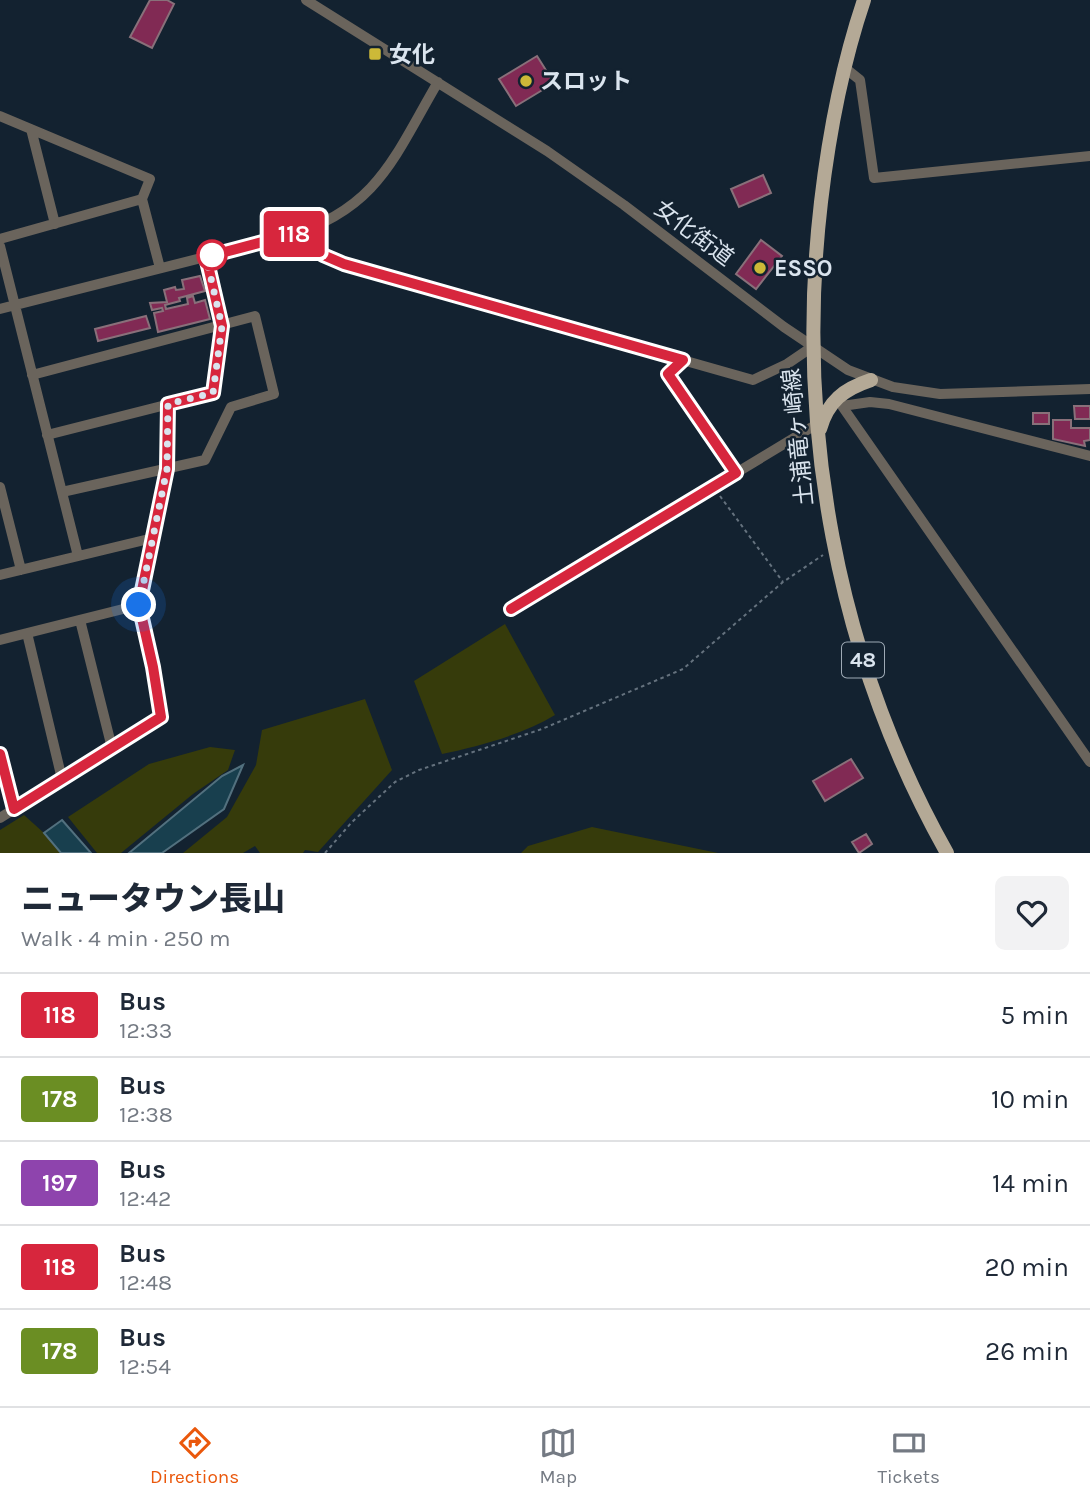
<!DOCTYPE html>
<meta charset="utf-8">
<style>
body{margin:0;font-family:Karla,"Noto Sans JP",sans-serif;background:#f2f2f3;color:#1f2937;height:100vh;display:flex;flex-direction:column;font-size:26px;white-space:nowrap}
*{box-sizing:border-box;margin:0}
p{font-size:23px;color:#747a83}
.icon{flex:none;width:38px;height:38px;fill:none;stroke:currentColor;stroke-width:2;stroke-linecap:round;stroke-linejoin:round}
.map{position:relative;height:853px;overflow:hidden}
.side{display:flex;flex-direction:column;background:#fff;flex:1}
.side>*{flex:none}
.badge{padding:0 14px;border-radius:5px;font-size:24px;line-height:46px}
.you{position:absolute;width:35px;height:35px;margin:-18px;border:5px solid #fff;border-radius:50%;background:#1a73e8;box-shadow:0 0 0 10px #1a73e833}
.map>.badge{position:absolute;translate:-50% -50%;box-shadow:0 0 0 4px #fff}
.round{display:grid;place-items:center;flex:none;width:74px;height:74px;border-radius:10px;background:#f2f2f3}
.overview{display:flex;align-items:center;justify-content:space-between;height:119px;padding:0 21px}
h1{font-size:33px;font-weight:800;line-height:52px}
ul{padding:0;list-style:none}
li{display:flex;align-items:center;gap:21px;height:84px;padding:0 21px;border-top:2px solid #e0e1e3}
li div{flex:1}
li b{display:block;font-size:26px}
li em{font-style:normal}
li .badge{min-width:77px;font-weight:700;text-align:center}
.dock{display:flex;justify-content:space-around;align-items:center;height:98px;border-top:2px solid #e0e1e3;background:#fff;font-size:19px;color:#747a83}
.dock a{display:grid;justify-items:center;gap:4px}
.dock .on{color:#ea580c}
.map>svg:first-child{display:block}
</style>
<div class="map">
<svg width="1090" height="853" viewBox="0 0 1090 853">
<rect width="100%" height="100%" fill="#132230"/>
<path fill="#363b0b" d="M505,624L555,715C522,735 479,746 442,754L414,681Z
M365,699L392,770L318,852L305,850L303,853H260L255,846L243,853H183L227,817L256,765L262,730Z
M210,747L235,750L228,770L193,794L121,853H97L68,817L149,764Z
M24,815L44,833L61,853H0V830Z
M592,827L718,853H521L528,846Z"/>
<path fill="#183f4e" stroke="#52707e" stroke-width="2" d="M243,765L224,809L162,853H129L222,776Z
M62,820L91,853H61L44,833Z"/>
<path fill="#812a54" stroke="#89707a" stroke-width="2" d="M150,0H167L174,4L152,48L130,37Z
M537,56L554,83L516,106L499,79Z
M763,175L771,193L739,207L731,189Z
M761,240L782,256L756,289L736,274Z
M200,276L205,291L179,298L180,301L165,305L166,309L188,304L187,298L193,296L195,303L205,300L210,319L158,332L154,313L163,311L162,308L152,310L150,303L167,302L164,290L175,287L176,290L184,289L182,280Z
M146,316L150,328L98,341L95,329Z
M1074,406H1090V419H1075Z
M1033,413H1049V424H1033Z
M1053,420H1071V428H1090V440L1084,441L1085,446L1053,439Z
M851,759L863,778L825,801L813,781Z
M866,834L872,844L859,853L852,842Z"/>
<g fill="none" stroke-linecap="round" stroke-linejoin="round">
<path stroke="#65727e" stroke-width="2" stroke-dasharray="3.5 3.5" stroke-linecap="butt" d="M720,496L783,582
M325,853L352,822L395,782L419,770L542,729L683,669L783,582L823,555"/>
<path stroke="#6a645c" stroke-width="10" d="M306,0L547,151L624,205L784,327L848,370L893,387L940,394L1090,389
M845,68L860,80L874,178L1090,156
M0,116L150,179L142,199L160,268
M31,129L55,224
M308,230L323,255L344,264L753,380L787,364L812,347
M0,239L142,199
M0,246L78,556
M0,309L288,236C378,209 394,157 438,82
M683,360L668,374L736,473L817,424
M32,375L255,316L274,394L231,407L205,460L62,492
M47,435L213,393L222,326L206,257
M1090,456L889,404L870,402L842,406L1090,762
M0,487L21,570
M0,575L153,538
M511,609L736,473
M80,620L112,748
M27,633L62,779
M0,640L139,605
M0,754L14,809
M0,818L161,717L148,644L139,605L167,469L168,404"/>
<path stroke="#b4a996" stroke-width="14" d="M864,0C842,65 829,134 821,202C795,425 836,656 947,853
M820,429C828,401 844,389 871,380"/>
</g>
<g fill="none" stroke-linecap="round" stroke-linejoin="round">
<g stroke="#fff" stroke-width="16">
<path id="line" d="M0,754L14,809L161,717L153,667L139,605L167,469L168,404L213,393L222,326L206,257L308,230L323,255L344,264L683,360L668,374L736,473L511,609"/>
</g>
<use href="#line" stroke="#d7263d" stroke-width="10"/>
<path stroke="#dae4ee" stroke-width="7" stroke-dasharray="0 12.6" d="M139,605L167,469L168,404L213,393L222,326L206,257L212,255"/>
</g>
<g fill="#cdb938" stroke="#132230" stroke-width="2.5">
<rect x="368" y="47" width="14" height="14" rx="3.5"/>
<circle cx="526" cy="81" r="7"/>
<circle cx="760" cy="268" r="7"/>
</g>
<circle fill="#fff" stroke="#d7263d" stroke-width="3.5" cx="212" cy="255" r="14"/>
<g text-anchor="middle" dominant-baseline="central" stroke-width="5" stroke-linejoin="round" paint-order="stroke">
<rect fill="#132230" stroke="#9eaab5" stroke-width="2" x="842" y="642.5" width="42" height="35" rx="5"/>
<g font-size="21" font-weight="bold" fill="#dae4ee">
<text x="863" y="660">48</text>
</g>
<g font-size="23" font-weight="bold" fill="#dae4ee" stroke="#132230" text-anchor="start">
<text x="389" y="54">女化</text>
<text x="540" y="81">スロット</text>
<text x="774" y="268">ESSO</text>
</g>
<g font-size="23" fill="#dae4ee" stroke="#132230">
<text transform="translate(694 233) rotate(37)">女化街道</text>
<text transform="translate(798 437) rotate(-96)">土浦竜ヶ崎線</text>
</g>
</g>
</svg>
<div class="you" style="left:139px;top:605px"></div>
<b class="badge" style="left:294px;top:234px;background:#d7263d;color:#fff">118</b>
</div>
<section class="side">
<div class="overview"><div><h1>ニュータウン長山</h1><p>Walk · 4 min · 250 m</p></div><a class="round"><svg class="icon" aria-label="heart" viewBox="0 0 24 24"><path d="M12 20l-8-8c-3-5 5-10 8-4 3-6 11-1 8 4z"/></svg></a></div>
<ul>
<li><span class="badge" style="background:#d7263d;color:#fff">118</span><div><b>Bus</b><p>12:33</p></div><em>5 min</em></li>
<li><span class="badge" style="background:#6b8e23;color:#fff">178</span><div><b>Bus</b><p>12:38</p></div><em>10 min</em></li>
<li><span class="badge" style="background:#8e44ad;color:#fff">197</span><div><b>Bus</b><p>12:42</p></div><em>14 min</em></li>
<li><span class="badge" style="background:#d7263d;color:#fff">118</span><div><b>Bus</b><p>12:48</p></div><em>20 min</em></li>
<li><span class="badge" style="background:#6b8e23;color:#fff">178</span><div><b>Bus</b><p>12:54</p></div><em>26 min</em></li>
</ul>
</section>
<nav class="dock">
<a class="on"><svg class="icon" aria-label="directions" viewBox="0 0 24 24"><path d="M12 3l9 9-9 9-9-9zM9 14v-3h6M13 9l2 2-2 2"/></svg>Directions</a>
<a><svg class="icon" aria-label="map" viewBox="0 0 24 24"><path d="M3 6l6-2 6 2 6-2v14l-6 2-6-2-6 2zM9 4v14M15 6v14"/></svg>Map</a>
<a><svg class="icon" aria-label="tickets" viewBox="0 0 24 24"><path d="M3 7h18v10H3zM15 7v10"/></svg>Tickets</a>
</nav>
